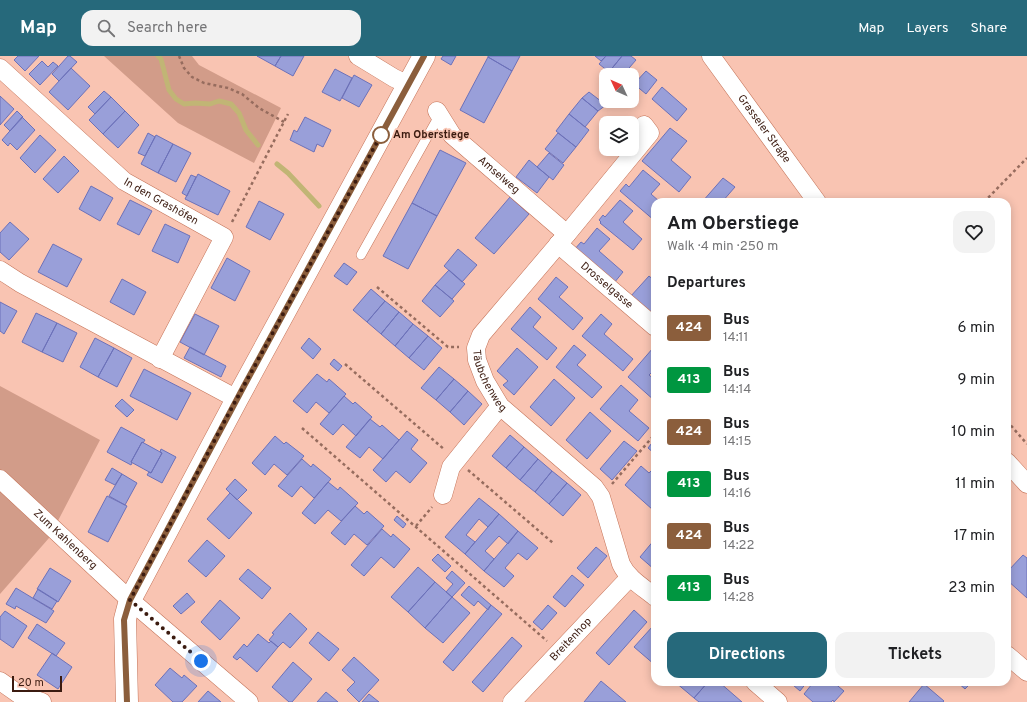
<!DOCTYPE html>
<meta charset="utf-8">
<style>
body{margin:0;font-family:Overpass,sans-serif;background:#f2f2f2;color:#202124;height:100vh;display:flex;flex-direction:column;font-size:15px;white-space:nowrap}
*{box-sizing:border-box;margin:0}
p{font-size:13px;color:#757577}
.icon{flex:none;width:22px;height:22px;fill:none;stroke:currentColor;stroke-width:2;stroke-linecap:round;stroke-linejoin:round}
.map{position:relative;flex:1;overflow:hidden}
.details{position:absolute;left:651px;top:142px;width:360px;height:488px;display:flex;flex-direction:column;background:#fff;border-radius:12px;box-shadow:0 2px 10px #0003}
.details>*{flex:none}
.badge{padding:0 8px;border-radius:3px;font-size:14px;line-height:26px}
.needle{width:26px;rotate:314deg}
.buttons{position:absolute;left:599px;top:12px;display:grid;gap:8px}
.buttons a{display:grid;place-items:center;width:40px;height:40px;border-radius:8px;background:#fff;box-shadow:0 2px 10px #0003;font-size:20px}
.scale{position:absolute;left:12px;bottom:10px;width:50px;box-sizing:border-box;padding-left:4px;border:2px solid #3b1b10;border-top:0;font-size:11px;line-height:14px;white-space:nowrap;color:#3b1b10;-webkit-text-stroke:3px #f9c4b2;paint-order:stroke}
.you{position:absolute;width:20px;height:20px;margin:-10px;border:3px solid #fff;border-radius:50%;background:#1a73e8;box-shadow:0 0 0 6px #1a73e833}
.map>.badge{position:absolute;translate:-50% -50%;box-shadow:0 0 0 2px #fff}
h2{padding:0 16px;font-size:15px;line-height:36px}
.round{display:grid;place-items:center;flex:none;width:42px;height:42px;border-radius:12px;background:#f2f2f2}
.overview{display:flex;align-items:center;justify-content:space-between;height:68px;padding:0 16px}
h1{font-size:19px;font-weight:700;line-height:30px}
.button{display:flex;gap:8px;margin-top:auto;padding:8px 16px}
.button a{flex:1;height:46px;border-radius:12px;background:#26697b;color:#fff;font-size:16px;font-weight:700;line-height:46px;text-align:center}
.button a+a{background:#f2f2f2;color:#202124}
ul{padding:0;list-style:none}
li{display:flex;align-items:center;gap:12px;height:52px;padding:0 16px}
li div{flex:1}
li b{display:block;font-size:15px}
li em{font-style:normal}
li .badge{min-width:44px;font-weight:700;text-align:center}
header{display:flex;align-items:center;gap:24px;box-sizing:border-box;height:56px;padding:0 20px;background:#26697b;color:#fff}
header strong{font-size:19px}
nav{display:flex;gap:22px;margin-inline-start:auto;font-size:14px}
.search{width:280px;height:36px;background:#f2f2f2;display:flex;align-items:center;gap:10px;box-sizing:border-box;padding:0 14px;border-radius:12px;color:#757577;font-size:15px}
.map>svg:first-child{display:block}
</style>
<header>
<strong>Map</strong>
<div class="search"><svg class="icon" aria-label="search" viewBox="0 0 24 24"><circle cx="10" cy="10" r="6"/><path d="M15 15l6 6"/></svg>Search here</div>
<nav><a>Map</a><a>Layers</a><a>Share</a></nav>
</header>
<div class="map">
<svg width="1027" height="646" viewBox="0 0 1027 646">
<rect width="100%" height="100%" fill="#f9c4b2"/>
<path fill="#d29c89" d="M104,0H192L199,9L281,52L254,107L178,67Z
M0,330L100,384L49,482L0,538Z"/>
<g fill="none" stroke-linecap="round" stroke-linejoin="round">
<path stroke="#c1b575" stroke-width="5" d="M158,0L161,3L169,34L176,43L184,48L195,47L210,48L219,45L231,48L239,57L246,74L258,89
M277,108L288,117L319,150"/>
</g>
<path fill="#999fd9" stroke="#6c71b9" d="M18,0H39L25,15L14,4Z
M68,0H70L77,6L59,25L52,18Z
M257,0H281L275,10Z
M281,0H304L293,20L275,10Z
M443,0H456L451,9L441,3Z
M488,0H520L512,15L488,1Z
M595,0H606L601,5Z
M606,0H622L609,16L599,8Z
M622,0H631L636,4L623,19H612L609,16Z
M488,1L512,15L484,67L460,54Z
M42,5L48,11L53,6L58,10L40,29L29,18Z
M71,12L90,30L68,54L49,36Z
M335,13L352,22L340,45L322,36Z
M646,15L657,24L646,38L634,28Z
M354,19L372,29L359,51L342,42Z
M662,31L687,53L677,65L652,43Z
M104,35L111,41L95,58L88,51Z
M589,36L606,49L598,55L582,42Z
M0,40L14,53L0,69Z
M111,41L125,55L103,78L89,64Z
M582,42L598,55L585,71L569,58Z
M17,55L23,61L10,75L4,69Z
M125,55L139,69L118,92L103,78Z
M569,58L589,74L576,91L556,75Z
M22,61L35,74L17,94L10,87L8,90L2,84Z
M305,61L331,74L323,91L317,88L314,96L290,84L294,74L297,76Z
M670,72L687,85L671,104L691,121L679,136L642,105Z
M148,77L155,81L145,100L138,97Z
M558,77L576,91L563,107L545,93Z
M40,79L56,94L35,117L20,102Z
M156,79L173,88L158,117L141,108Z
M173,88L191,97L176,126L158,117Z
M440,94L466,107L437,160L412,147Z
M549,97L564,109L553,124L537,111Z
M64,100L79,115L58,137L43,123Z
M529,104L549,121L537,137L516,121Z
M643,114L660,128L651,138L660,146H655V165L620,135L626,128L629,131Z
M198,118L230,135L218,159L185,143Z
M191,119L196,121L187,140L182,137Z
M723,122L735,131L722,146H702Z
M91,130L113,142L100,165L79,153Z
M510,141L529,158L494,198L475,182Z
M130,144L152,155L139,179L117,168Z
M620,144L633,155L623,166L642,183L633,194L600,167L601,166L599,164L603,159L605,161Z
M259,145L284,158L270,184L246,171Z
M412,147L437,160L408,213L383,200Z
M10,166L29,183L9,204L0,196V177Z
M165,168L190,180L178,207L152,195Z
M597,172L610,183L599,195L623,216L614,227L574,194L581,186L584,188Z
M53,188L82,203L67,231L38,216Z
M458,193L477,209L462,226L444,210Z
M227,202L250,215L235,245L211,232Z
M344,207L357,216L347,229L334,220Z
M449,214L465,228L452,243L435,229Z
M649,220L655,225V236L652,240L655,242V263L630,241Z
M556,221L568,231L559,241L583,262L573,274L538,243Z
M122,223L146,236L134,259L110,246Z
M435,229L454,245L440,261L422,245Z
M371,233L385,245L367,266L353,254Z
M385,245L399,256L381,278L367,266Z
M0,246L17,255L4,278L0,275Z
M530,251L541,261L533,271L557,292L547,304L511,273Z
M399,256L413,268L395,290L381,278Z
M36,257L57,267L42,296L22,286Z
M195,258L219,270L204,299L180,286Z
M601,258L612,268L604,278L633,303L623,315L582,280Z
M57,267L77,277L63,306L42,296Z
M413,268L428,280L409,302L395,290Z
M428,280L442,292L424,314L409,302Z
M95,282L114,292L98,321L80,311Z
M309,282L321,293L313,303L301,292Z
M574,289L586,299L577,309L602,331L592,342L556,311Z
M190,291L226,310L221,321L184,302Z
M114,292L132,302L117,331L98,321Z
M517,292L538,311L514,339L503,329L508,325L497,315Z
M653,292L655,294V313L649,319L655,324V345L628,321Z
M334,303L342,310L338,315L330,308Z
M439,311L454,323L436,344L421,332Z
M144,313L191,337L177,364L130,340Z
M317,318L327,326L329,323L346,338L329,357L316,346L307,357L293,345Z
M454,323L468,335L450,356L436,344Z
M554,323L575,342L551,370L530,351Z
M621,329L638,344L629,355L649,372L638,385L600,353Z
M468,335L482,348L464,369L450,356Z
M344,340L353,348L355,346L372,361L356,380L343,368L333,379L320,368Z
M122,343L134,354L127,361L115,350Z
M590,356L611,375L587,403L566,384Z
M370,363L380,371L382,369L399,384L383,403L369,391L360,402L346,391Z
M121,371L145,384L143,387L142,386L131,406L132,407L131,409L107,396Z
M407,375L418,384L411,393L427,407L410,427L396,415L386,426L373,414Z
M510,379L524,391L506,412L492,400Z
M275,380L284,388L286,386L304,400L287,419L274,408L265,419L252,407Z
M655,383V398L648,392Z
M624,385L637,395L612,424L600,413Z
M142,386L162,397L151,417L131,406Z
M524,391L538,403L520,424L506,412Z
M161,393L176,401L162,427L147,419L149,416L151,417L162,397L160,396Z
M302,403L311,411L313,408L331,423L314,442L301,430L292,441L278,430Z
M538,403L552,415L535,436L520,424Z
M641,410L649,417L655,411V452L653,454L625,429Z
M112,412L122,418L115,429L105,424Z
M552,415L567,427L549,448L535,436Z
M122,418L137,427L125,449L109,440Z
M235,423L247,434L237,444L226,433Z
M328,426L338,434L340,431L358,447L341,465L328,454L315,468L302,457Z
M567,427L581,439L563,460L549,448Z
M230,437L252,457L229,483L207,463Z
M107,440L127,450L108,486L88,476Z
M479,442L499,458L488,471L479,463L466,479L475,486L465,498L445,481Z
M355,450L364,458L367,455L384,470L367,489L354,478L345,489L331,477Z
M499,458L518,475L508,488L499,480L485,495L494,503L484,515L465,498Z
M397,460L406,468L403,472L394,464Z
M382,473L391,481L393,478L410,493L394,512L381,501L364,520L351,509Z
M518,475L538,492L527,504L518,497L505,512L514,520L504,531L484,515Z
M655,483V514L640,501Z
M207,484L225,500L206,521L188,505Z
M596,491L607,500L588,522L577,512Z
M438,498L451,510L445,516L432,504Z
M1023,499L1027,502V542L1007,524V516Z
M418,511L435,526L408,556L391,541Z
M50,512L71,525L58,546L37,533Z
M248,513L271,532L262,543L239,523Z
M452,515L465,527L452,541L446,536L453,528L446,522Z
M572,519L584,529L565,551L553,541Z
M435,526L452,541L425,572L408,556Z
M469,530L491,549L488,554L478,545L474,550L461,539Z
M16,532L54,555L46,567L16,550L15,553L6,548Z
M38,533L57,545L52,553L33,542Z
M187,537L195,546L181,558L173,550Z
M452,541L470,557L443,587L425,572Z
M220,544L240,562L220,584L201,566Z
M491,549L502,558L453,615L443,606Z
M548,549L557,557L542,574L533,566Z
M634,554L647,566L609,609L596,597Z
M5,555L27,570L13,592L0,583V561Z
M290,557L307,573L290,592L283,586L278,591L269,584L274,578L272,577Z
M37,568L65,587L56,600L28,582Z
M653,570L655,572V609L634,591Z
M318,576L339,593L329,605L309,587Z
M258,578L269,587L271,585L278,591L257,616L240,601L237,604L233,601L244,588L247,591Z
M512,581L522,590L483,636L472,626Z
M52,597L72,611L58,633L37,619Z
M354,601L379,624L359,646L347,634L355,626L342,614Z
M293,606L312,623L292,646H289L272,631Z
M170,612L182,622L184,619L197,630L182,646H173L155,629Z
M601,625L626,646H584Z
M675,626H708L694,642Z
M708,626H719L742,646H699L694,642Z
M795,626H807L800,635L793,629Z
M812,626H833L844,635L834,646L833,644L831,646H813L804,638L812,628L811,627Z
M957,626H972L965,633Z
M924,628L944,645L943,646H909Z
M208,635L221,646H198Z
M326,636L338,646H317Z
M369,638L379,646H362Z"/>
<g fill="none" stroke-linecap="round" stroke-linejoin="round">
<g stroke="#c47358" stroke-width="10">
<path id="service" d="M361,199L439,60"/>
</g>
<g stroke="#c47358" stroke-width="19">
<g id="minor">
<path d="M358,0L394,22L409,29"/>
<path id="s1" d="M711,0L817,146"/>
<path id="s2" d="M0,12L124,125L224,181L160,303"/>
<path id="s3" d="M437,55L452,79L567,178"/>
<path id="s4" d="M644,69L650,77L567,178L481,279L476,292L477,304L485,325L500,350L594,431L601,441L621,508C628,523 643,531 655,541"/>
<path id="s5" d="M558,188L655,271"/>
<path d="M0,214L20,227L237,343"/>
<path d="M1007,406L1027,428"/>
<path id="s6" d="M0,423L130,544L249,646"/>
<path d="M443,439L451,411L500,350"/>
<path d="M1007,599L1027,616"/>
<path d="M0,625L30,646L36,644L42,646"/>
<path d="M755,626L778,646"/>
<path id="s7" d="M512,646L630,521"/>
</g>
</g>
<g stroke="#c47358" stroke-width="23">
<path id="tertiary" d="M127,646L125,563L130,544L237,343L424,0"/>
</g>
<path stroke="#966c5e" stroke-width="2.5" stroke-dasharray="3 3" stroke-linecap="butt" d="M179,0L184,12L192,21L204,27L228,32L242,38L259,52L284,66
M984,146L1027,102
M232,166L288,58
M377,231L448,291H459
M345,308L445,394
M1007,365L1027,388
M302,372L547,585
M468,414L553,487
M612,428L655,378
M416,470L432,451"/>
<use href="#service" stroke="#fff" stroke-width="9"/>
<use href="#minor" stroke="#fff" stroke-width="18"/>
<use href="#tertiary" stroke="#fff" stroke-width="22"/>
</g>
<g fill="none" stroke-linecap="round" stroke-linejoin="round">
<g stroke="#fff" stroke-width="9">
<path id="line" d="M127,646L124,564L130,544L244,330L424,0"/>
</g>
<use href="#line" stroke="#8b5e3c" stroke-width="6"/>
<path stroke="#3b1b10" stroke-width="4" stroke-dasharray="0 7.2" d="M201,605L130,544L229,357L381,79"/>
</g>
<circle fill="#fff" stroke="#8b5e3c" stroke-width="2" cx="381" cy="79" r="8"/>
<g text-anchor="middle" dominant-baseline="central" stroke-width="3.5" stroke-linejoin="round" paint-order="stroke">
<g font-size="11" fill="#3b1b10" stroke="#f9c4b2">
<text stroke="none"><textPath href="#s1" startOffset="90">Grasseler Straße</textPath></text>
<text stroke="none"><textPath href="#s3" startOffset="90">Amselweg</textPath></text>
<text stroke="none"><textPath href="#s2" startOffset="210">In den Grashöfen</textPath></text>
<text stroke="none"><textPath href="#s5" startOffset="64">Drosselgasse</textPath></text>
<text stroke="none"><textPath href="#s4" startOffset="323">Täubchenweg</textPath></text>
<text stroke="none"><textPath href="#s6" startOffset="89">Zum Kahlenberg</textPath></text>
<text stroke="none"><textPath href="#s7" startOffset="86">Breitenhop</textPath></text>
</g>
<g font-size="11" font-weight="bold" fill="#3b1b10" stroke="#f9c4b2" text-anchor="start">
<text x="393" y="79">Am Oberstiege</text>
</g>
</g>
</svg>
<div class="buttons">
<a><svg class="needle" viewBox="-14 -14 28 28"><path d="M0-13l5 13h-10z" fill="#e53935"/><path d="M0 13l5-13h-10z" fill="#757577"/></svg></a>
<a><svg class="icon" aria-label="layers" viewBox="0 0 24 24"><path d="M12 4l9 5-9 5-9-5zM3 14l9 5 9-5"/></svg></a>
</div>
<div class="scale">20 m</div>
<div class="you" style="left:201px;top:605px"></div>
<section class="details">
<div class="overview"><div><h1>Am Oberstiege</h1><p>Walk · 4 min · 250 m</p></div><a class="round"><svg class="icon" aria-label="heart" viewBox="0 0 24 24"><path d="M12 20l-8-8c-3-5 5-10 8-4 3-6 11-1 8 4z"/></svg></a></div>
<h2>Departures</h2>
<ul>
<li><span class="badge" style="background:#8b5e3c;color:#fff">424</span><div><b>Bus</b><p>14:11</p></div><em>6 min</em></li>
<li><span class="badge" style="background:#009640;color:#fff">413</span><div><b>Bus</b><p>14:14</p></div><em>9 min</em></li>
<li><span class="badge" style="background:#8b5e3c;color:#fff">424</span><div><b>Bus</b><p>14:15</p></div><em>10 min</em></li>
<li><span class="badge" style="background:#009640;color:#fff">413</span><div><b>Bus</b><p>14:16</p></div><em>11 min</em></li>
<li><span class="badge" style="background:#8b5e3c;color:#fff">424</span><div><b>Bus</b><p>14:22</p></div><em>17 min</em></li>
<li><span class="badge" style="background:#009640;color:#fff">413</span><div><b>Bus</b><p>14:28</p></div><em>23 min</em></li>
</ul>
<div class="button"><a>Directions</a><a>Tickets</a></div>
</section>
</div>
